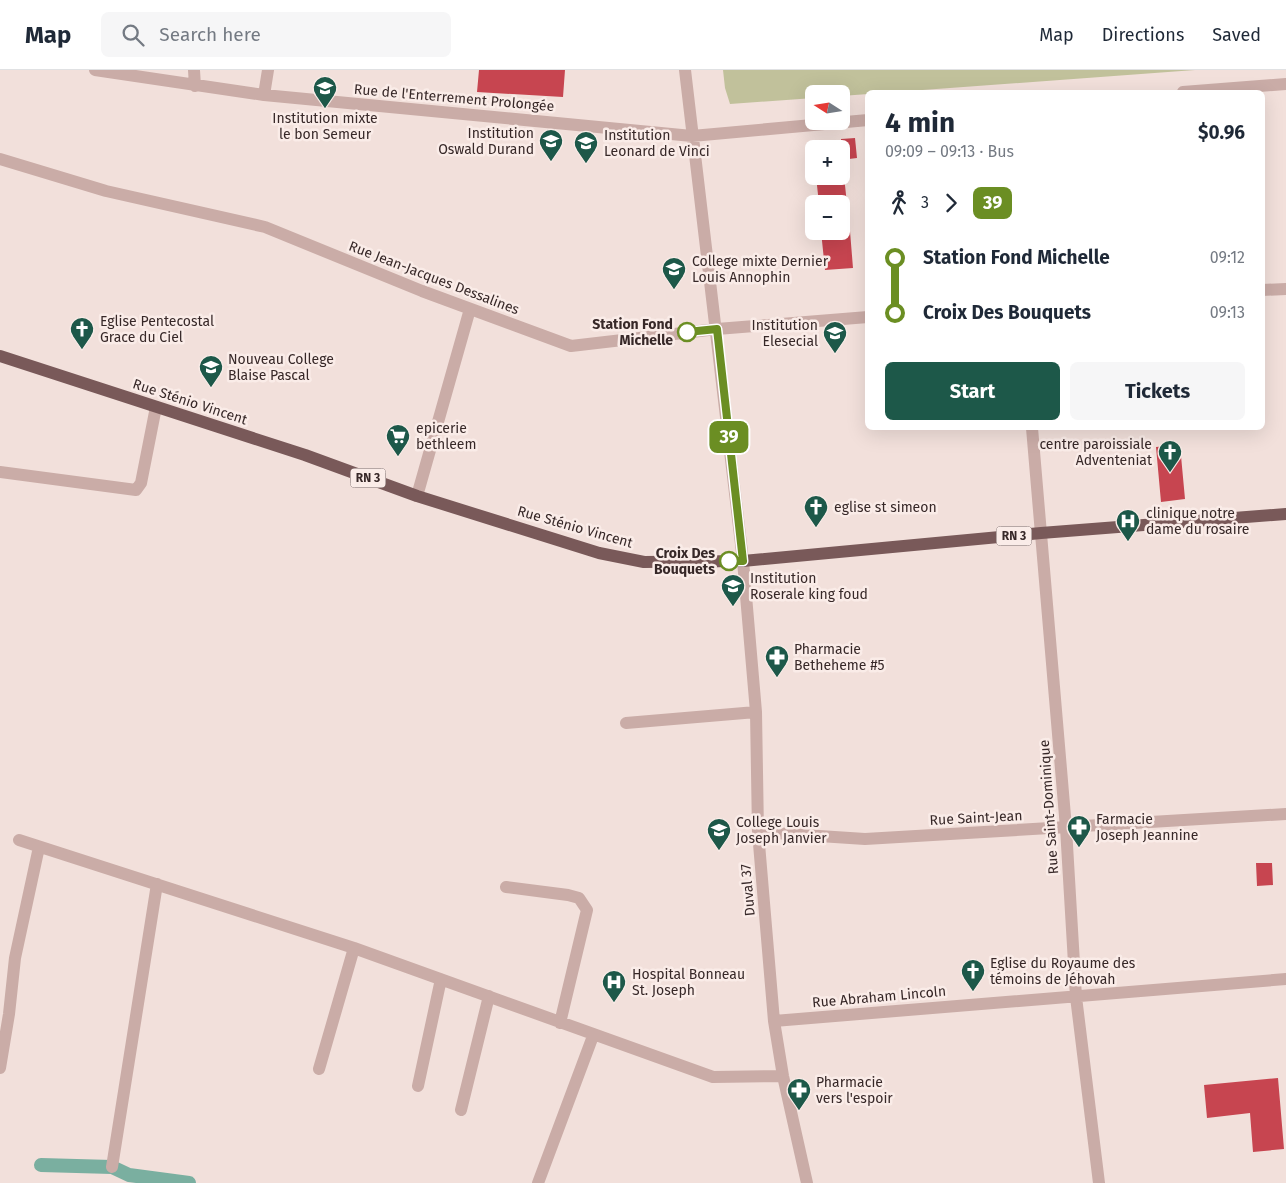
<!DOCTYPE html>
<meta charset="utf-8">
<style>
body{margin:0;font-family:"Fira Sans",sans-serif;background:#f6f6f7;color:#1f2937;height:100vh;display:flex;flex-direction:column;font-size:19px;white-space:nowrap}
*{box-sizing:border-box;margin:0}
p{font-size:16px;color:#747a83}
.icon{flex:none;width:28px;height:28px;fill:none;stroke:currentColor;stroke-width:2;stroke-linecap:round;stroke-linejoin:round}
.map{position:relative;flex:1;overflow:hidden}
.drawer{position:absolute;left:865px;top:20px;width:400px;height:340px;display:flex;flex-direction:column;background:#fff;border-radius:8px;box-shadow:0 5px 20px #0002}
.drawer>*{flex:none}
.badge{padding:0 10px;border-radius:8px;font-size:18px;line-height:32px}
.needle{width:32px;rotate:282deg}
.fabs{position:absolute;left:805px;top:15px;display:grid;gap:10px}
.fabs a{display:grid;place-items:center;width:45px;height:45px;border-radius:8px;background:#fff;box-shadow:0 5px 20px #0002;font-size:25px}
.map>.badge{position:absolute;translate:-50% -50%;box-shadow:0 0 0 2px #fff}
.legs{display:flex;align-items:center;gap:8px;height:55px;padding:0 20px;font-size:16px}
.legs p{margin-inline-start:auto}
.headline{display:flex;align-items:center;justify-content:space-between;height:85px;padding:0 20px}
h1{font-size:28px;font-weight:700;line-height:38px}
.button{display:flex;gap:10px;margin-top:auto;padding:10px 20px}
.button a{flex:1;height:58px;border-radius:8px;background:#1d5849;color:#fff;font-size:20px;font-weight:700;line-height:58px;text-align:center}
.button a+a{background:#f6f6f7;color:#1f2937}
ul{padding:0 20px;list-style:none}
li{display:flex;align-items:center;gap:18px;height:55px;font-size:19px}
li i{display:grid;place-items:center;width:8px;height:100%;margin:0 6px;background:currentColor}
li i::after{content:'';width:12px;height:12px;margin:-6px;border:4px solid;border-radius:50%;background:#fff}
li p{margin-inline-start:auto}
li:first-child i{background:linear-gradient(#0000 50%,currentColor 0)}
li:last-child i{background:linear-gradient(currentColor 50%,#0000 0)}
header{display:flex;align-items:center;gap:30px;box-sizing:border-box;height:70px;padding:0 25px;background:#fff;border-bottom:1px solid #e0e1e3}
header strong{font-size:24px}
nav{display:flex;gap:28px;margin-inline-start:auto;font-size:18px}
.search{width:350px;height:45px;background:#f6f6f7;display:flex;align-items:center;gap:12px;box-sizing:border-box;padding:0 18px;border-radius:8px;color:#747a83;font-size:19px}
.map>svg:first-child{display:block}
</style>
<header>
<strong>Map</strong>
<div class="search"><svg class="icon" aria-label="search" viewBox="0 0 24 24"><circle cx="10" cy="10" r="6"/><path d="M15 15l6 6"/></svg>Search here</div>
<nav><a>Map</a><a>Directions</a><a>Saved</a></nav>
</header>
<div class="map">
<svg width="1286" height="1113" viewBox="0 0 1286 1113">
<rect width="100%" height="100%" fill="#f2e0db"/>
<path fill="#c1c19b" d="M723,0H1195L841,26V24H814V28L730,34L725,18Z"/>
<g fill="none" stroke-linecap="round" stroke-linejoin="round">
<path stroke="#7aafa0" stroke-width="14" d="M41,1095L112,1097L129,1105L189,1113"/>
</g>
<path fill="#c74550" d="M479,0H565L563,27L477,22Z
M855,68L857,88L841,90V69Z
M816,106H844L847,134H819Z
M821,161H850L853,198L825,200Z
M1180,375L1185,429L1161,432L1156,377Z
M1256,793H1272L1273,815L1257,816Z
M1278,1008L1284,1079L1253,1082L1250,1043L1207,1048L1204,1015Z"/>
<g fill="none" stroke-linecap="round" stroke-linejoin="round">
<path stroke="#caaca7" stroke-width="12" d="M95,0L264,25L692,66L868,50
M194,0L195,16
M685,0L743,491L756,642L758,762L774,951L783,1006L807,1113
M1183,22L1286,14
M264,25L268,0
M0,89L106,121L265,157L422,221L571,276L717,259L868,247
M1262,220L1286,219
M1032,358L1066,758L1076,927L1099,1113
M0,402L136,420L141,413L156,337
M417,426L470,239
M626,653L756,642
M758,762L865,769L1286,744
M19,770L354,878L713,1007L783,1006
M506,817L568,825L579,828L587,840L560,953
M774,951L1286,909
M0,998L9,944L15,888L39,777
M319,999L354,878
M418,1016L441,909
M461,1040L489,926
M112,1097L157,814
M538,1113L593,966"/>
<path stroke="#795959" stroke-width="12" d="M0,286L305,385L417,426L599,483L644,492L743,491L1041,463L1286,444"/>
</g>
<g fill="none" stroke-linecap="round" stroke-linejoin="round">
<g stroke="#fff" stroke-width="11">
<path id="line-1" d="M687,262L717,259L743,491H729"/>
</g>
<use href="#line-1" stroke="#6b8e23" stroke-width="8"/>
</g>
<defs>
<g id="school-pin" transform="scale(1.25)"><path d="M0 17L-7.5 6A9.5 9.5 0 1 1 7.5 6Z" fill="#1d5849" stroke="#faece8"/><path d="M0-5L7-2L0 1L-7-2ZM-4 1L0 2.5L4 1V4Q0 6-4 4Z" fill="#fff"/></g>
<g id="church-pin" transform="scale(1.25)"><path d="M0 17L-7.5 6A9.5 9.5 0 1 1 7.5 6Z" fill="#1d5849" stroke="#faece8"/><path d="M-1.2-6h2.4v3.5h3.3v2.4h-3.3V6h-2.4V-.1h-3.3v-2.4h3.3Z" fill="#fff"/></g>
<g id="supermarket-pin" transform="scale(1.25)"><path d="M0 17L-7.5 6A9.5 9.5 0 1 1 7.5 6Z" fill="#1d5849" stroke="#faece8"/><path d="M-6-5.5h2.5l.6 2H6L4.5 2H-2.5L-4.4-4H-6ZM-1.5 3.2a1.3 1.3 0 1 0 .1 0ZM3 3.2a1.3 1.3 0 1 0 .1 0Z" fill="#fff"/></g>
<g id="hospital-pin" transform="scale(1.25)"><path d="M0 17L-7.5 6A9.5 9.5 0 1 1 7.5 6Z" fill="#1d5849" stroke="#faece8"/><path d="M-5-5h3v3.5h4V-5h3V5h-3V1.5h-4V5h-3Z" fill="#fff"/></g>
<g id="pharmacy-pin" transform="scale(1.25)"><path d="M0 17L-7.5 6A9.5 9.5 0 1 1 7.5 6Z" fill="#1d5849" stroke="#faece8"/><path d="M-2-6h4v4h4v4h-4v4h-4v-4h-4v-4h4Z" fill="#fff"/></g>
</defs>
<g fill-rule="evenodd">
<use href="#school-pin" x="325" y="18"/>
<use href="#school-pin" x="551" y="71"/>
<use href="#school-pin" x="586" y="73"/>
<use href="#school-pin" x="674" y="199"/>
<use href="#church-pin" x="82" y="259"/>
<use href="#school-pin" x="835" y="263"/>
<use href="#school-pin" x="211" y="297"/>
<use href="#supermarket-pin" x="398" y="366"/>
<use href="#church-pin" x="1170" y="382"/>
<use href="#church-pin" x="816" y="437"/>
<use href="#hospital-pin" x="1128" y="451"/>
<use href="#school-pin" x="733" y="516"/>
<use href="#pharmacy-pin" x="777" y="587"/>
<use href="#pharmacy-pin" x="1079" y="757"/>
<use href="#school-pin" x="719" y="760"/>
<use href="#church-pin" x="973" y="901"/>
<use href="#hospital-pin" x="614" y="912"/>
<use href="#pharmacy-pin" x="799" y="1020"/>
</g>
<g fill="#fff" stroke="#6b8e23" stroke-width="2.5">
<circle cx="687" cy="262" r="9"/>
<circle cx="729" cy="491" r="9"/>
</g>
<g text-anchor="middle" dominant-baseline="central" stroke-width="5" stroke-linejoin="round" paint-order="stroke">
<g fill="#faece8" stroke="#726362" stroke-width="1">
<rect x="350.5" y="398.5" width="35" height="19" rx="4"/>
<rect x="996.5" y="456.5" width="35" height="19" rx="4"/>
</g>
<g font-size="12" font-weight="bold" fill="#372828">
<text x="368" y="408">RN 3</text>
<text x="1014" y="466">RN 3</text>
</g>
<g font-size="14" fill="#372828" stroke="#faece8">
<text transform="translate(454 28) rotate(5)">Rue de l'Enterrement Prolongée</text>
<text transform="translate(434 208) rotate(21)">Rue Jean-Jacques Dessalines</text>
<text transform="translate(190 332) rotate(18)">Rue Sténio Vincent</text>
<text transform="translate(575 457) rotate(16)">Rue Sténio Vincent</text>
<text transform="translate(1049 737) rotate(-94)">Rue Saint-Dominique</text>
<text transform="translate(976 748) rotate(-3)">Rue Saint-Jean</text>
<text transform="translate(748 820) rotate(-95)">Duval 37</text>
<text transform="translate(879 927) rotate(-5)">Rue Abraham Lincoln</text>
</g>
<g font-size="14" fill="#372828" stroke="#faece8" text-anchor="start">
<text x="325" y="48" text-anchor="middle">Institution mixte<tspan x="325" dy="16">le bon Semeur</tspan></text>
<text x="534" y="63" text-anchor="end">Institution<tspan x="534" dy="16">Oswald Durand</tspan></text>
<text x="604" y="65">Institution<tspan x="604" dy="16">Leonard de Vinci</tspan></text>
<text x="692" y="191">College mixte Dernier<tspan x="692" dy="16">Louis Annophin</tspan></text>
<text x="100" y="251">Eglise Pentecostal<tspan x="100" dy="16">Grace du Ciel</tspan></text>
<text x="818" y="255" text-anchor="end">Institution<tspan x="818" dy="16">Elesecial</tspan></text>
<text x="228" y="289">Nouveau College<tspan x="228" dy="16">Blaise Pascal</tspan></text>
<text x="416" y="358">epicerie<tspan x="416" dy="16">bethleem</tspan></text>
<text x="1152" y="374" text-anchor="end">centre paroissiale<tspan x="1152" dy="16">Adventeniat</tspan></text>
<text x="834" y="437">eglise st simeon</text>
<text x="1146" y="443">clinique notre<tspan x="1146" dy="16">dame du rosaire</tspan></text>
<text x="750" y="508">Institution<tspan x="750" dy="16">Roserale king foud</tspan></text>
<text x="794" y="579">Pharmacie<tspan x="794" dy="16">Betheheme #5</tspan></text>
<text x="1096" y="749">Farmacie<tspan x="1096" dy="16">Joseph Jeannine</tspan></text>
<text x="736" y="752">College Louis<tspan x="736" dy="16">Joseph Janvier</tspan></text>
<text x="990" y="893">Eglise du Royaume des<tspan x="990" dy="16">témoins de Jéhovah</tspan></text>
<text x="632" y="904">Hospital Bonneau<tspan x="632" dy="16">St. Joseph</tspan></text>
<text x="816" y="1012">Pharmacie<tspan x="816" dy="16">vers l'espoir</tspan></text>
</g>
<g font-size="14" font-weight="bold" fill="#372828" stroke="#faece8" text-anchor="end">
<text x="673" y="254">Station Fond<tspan x="673" dy="16">Michelle</tspan></text>
<text x="715" y="483">Croix Des<tspan x="715" dy="16">Bouquets</tspan></text>
</g>
</g>
</svg>
<div class="fabs">
<a><svg class="needle" viewBox="-14 -14 28 28"><path d="M0-13l5 13h-10z" fill="#e53935"/><path d="M0 13l5-13h-10z" fill="#747a83"/></svg></a>
<a>+</a>
<a>−</a>
</div>
<b class="badge" style="left:729px;top:367px;background:#6b8e23;color:#fff">39</b>
<section class="drawer">
<div class="headline"><div><h1>4 min</h1><p>09:09 – 09:13 · Bus</p></div><b>$0.96</b></div>
<div class="legs"><svg class="icon" aria-label="walk" viewBox="0 0 24 24"><circle cx="13" cy="4" r="2"/><path d="M13 8l-2 6 4 7M11 14l-3 7M7 12l3-4h3l4 4"/></svg>3<svg class="icon" aria-label="forward" viewBox="0 0 24 24"><path d="M9 5l7 7-7 7"/></svg><b class="badge" style="background:#6b8e23;color:#fff">39</b></div>
<ul>
<li><i style="color:#6b8e23"></i><b>Station Fond Michelle</b><p>09:12</p></li>
<li><i style="color:#6b8e23"></i><b>Croix Des Bouquets</b><p>09:13</p></li>
</ul>
<div class="button"><a>Start</a><a>Tickets</a></div>
</section>
</div>
